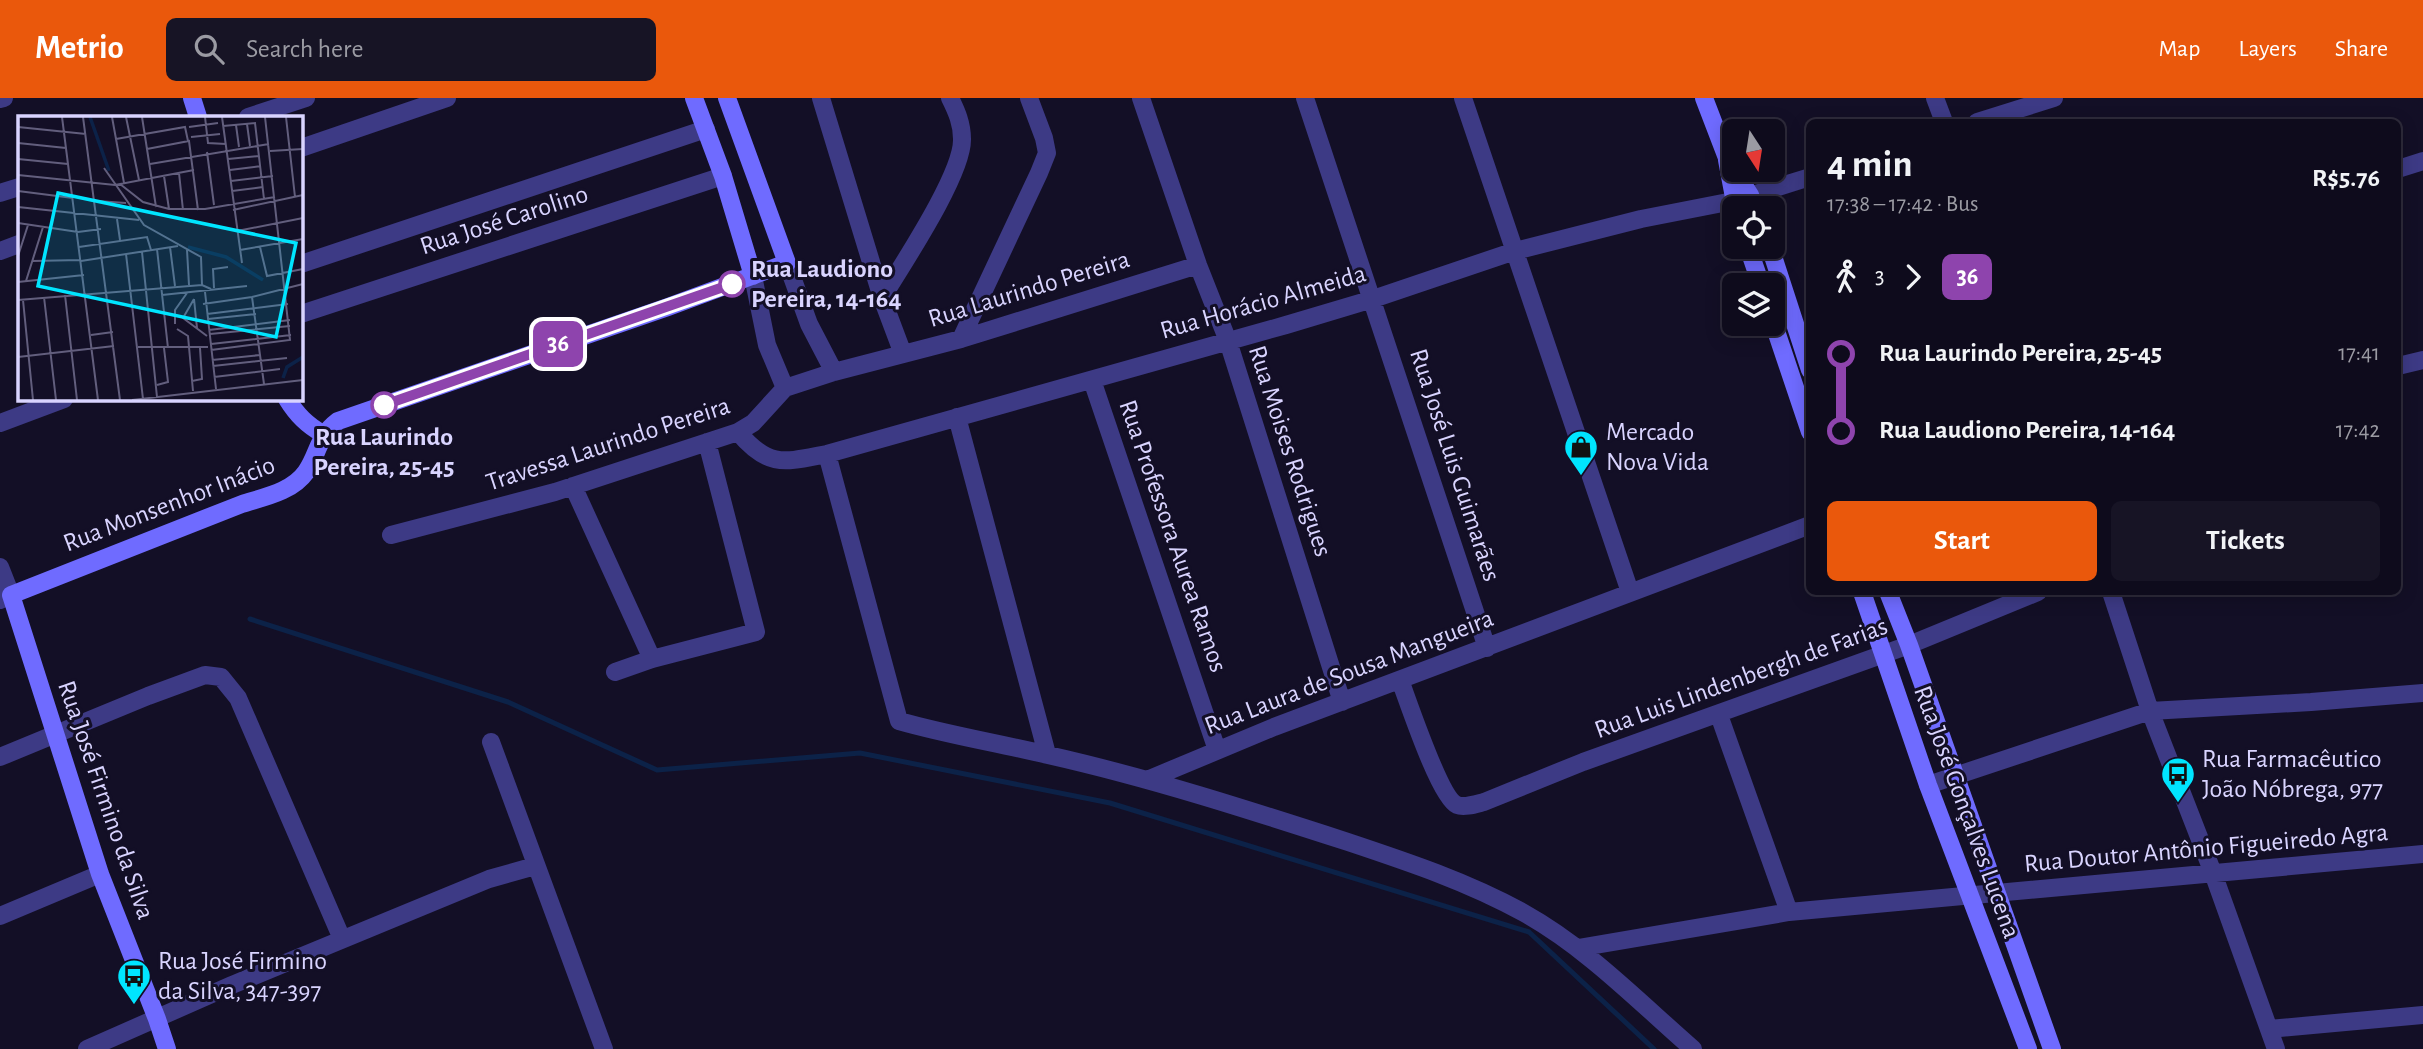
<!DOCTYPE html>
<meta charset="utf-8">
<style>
body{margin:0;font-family:"Alegreya Sans",sans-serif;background:#171425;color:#f1f3f6;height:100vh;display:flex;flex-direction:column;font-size:26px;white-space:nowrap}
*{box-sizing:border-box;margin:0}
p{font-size:23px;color:#9b9ba3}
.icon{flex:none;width:38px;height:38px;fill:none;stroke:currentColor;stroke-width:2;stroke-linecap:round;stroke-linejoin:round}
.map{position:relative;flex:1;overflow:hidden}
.drawer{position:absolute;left:1806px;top:21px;width:595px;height:476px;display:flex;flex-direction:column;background:#0e0b1c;border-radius:10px;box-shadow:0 4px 18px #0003,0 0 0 2px #2e2b3b}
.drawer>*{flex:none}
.badge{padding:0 14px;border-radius:10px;font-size:24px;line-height:46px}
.needle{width:46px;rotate:168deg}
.tools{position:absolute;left:1722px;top:21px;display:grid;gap:14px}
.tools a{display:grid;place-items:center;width:63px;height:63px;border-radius:10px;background:#0e0b1c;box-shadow:0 4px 18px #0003,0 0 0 2px #2e2b3b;font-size:35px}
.map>.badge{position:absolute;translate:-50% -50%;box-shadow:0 0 0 4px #fff}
.legs{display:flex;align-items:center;gap:10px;height:77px;padding:0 21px;font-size:23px}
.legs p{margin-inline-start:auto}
.head{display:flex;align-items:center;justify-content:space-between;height:119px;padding:0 21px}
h1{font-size:38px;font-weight:600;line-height:52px}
.primary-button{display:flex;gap:14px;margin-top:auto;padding:14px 21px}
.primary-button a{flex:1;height:80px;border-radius:10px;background:#ea580c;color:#fff;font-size:28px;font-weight:600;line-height:80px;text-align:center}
.primary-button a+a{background:#171425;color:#f1f3f6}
ul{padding:0 21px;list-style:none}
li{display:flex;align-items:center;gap:24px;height:77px;font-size:26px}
li i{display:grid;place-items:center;width:10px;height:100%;margin:0 9px;background:currentColor}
li i::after{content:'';width:18px;height:18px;margin:-9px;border:5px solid;border-radius:50%;background:#0e0b1c}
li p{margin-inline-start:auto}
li:first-child i{background:linear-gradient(#0000 50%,currentColor 0)}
li:last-child i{background:linear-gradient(currentColor 50%,#0000 0)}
header{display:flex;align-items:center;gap:42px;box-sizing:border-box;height:98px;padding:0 35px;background:#ea580c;color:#fff}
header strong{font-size:33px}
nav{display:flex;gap:38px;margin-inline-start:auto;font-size:24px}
.search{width:490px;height:63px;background:#171425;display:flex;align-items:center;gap:18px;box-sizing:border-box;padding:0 24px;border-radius:10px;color:#9b9ba3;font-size:26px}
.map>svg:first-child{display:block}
</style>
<header>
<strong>Metrio</strong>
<div class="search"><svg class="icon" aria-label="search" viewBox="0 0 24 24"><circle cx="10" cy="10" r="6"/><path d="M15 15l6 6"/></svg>Search here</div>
<nav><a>Map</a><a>Layers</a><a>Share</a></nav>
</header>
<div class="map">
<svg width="2423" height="951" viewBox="0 0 2423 951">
<rect width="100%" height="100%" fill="#130f26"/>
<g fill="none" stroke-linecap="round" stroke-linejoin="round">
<path stroke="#0c2248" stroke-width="5" d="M250,521L508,604L657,672L860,655L1110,705L1529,834L1654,951"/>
<path stroke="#3d3a85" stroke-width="18" d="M821,0L882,200L903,256
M1141,0L1198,167L1228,243L1342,604
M1305,0L1487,550
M1463,0L1630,494
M1935,0L1944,24
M0,1L4,0
M248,19L306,0
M1977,24L2054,0
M301,50L447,0
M2398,71L2423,63
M0,95L19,89
M0,153L19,146
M787,165L809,226L834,274
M301,166L706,31
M753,178L767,247L785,290
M882,200C902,167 963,76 962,41C962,26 957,14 950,0
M301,216L723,78
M961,241L1039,75L1047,55L1044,40L1029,0
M2398,268L2423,262
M1092,282L1217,652
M957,319L1047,656
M0,325L64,301
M738,334C769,371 785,364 827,356L1286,227L1373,201L1515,153L1641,121L1733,103L1810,79
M827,356L899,623C948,637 998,645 1048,657C1150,680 1249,712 1348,744C1408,764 1468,784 1524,815C1587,850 1639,904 1693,951
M573,388L652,561
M391,437L555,394L738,334L753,325L785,290L834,274L961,241L1198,167
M0,469L11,497L0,502
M2111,494L2150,613L2213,775L2276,951
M615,574L652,561L756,534L707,344
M1400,582C1408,603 1440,700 1457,707C1464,710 1476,706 1484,704L1583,664L1909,547L2038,494
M1719,617L1789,814
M491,644L604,951
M0,659L148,598L205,577L221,579L238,600L342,841
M1147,682L1274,629L1810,427
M1928,687L2150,613L2311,604L2423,595
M0,818L100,776
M1578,850L1789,814L2423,756
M2269,931L2423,917
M87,951L232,887L489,781L535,768"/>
<path stroke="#6f6bff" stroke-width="18" d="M192,0L198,19
M694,0L723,78L753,178
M1704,0L1727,60L1734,71
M1727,62L1736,110
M1734,72L1750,97L1755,110
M1748,149L1761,187
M1770,149L1810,272
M1773,224L1810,334
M287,301C297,317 307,327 323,336
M1862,494L1928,687L2028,951
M1888,494L1909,547L2052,951
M167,951L157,921L100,776L11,497L242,406C264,399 292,394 306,374C319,355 317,339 338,323L668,209L787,165L727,0"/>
</g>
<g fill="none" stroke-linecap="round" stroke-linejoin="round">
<g stroke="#fff" stroke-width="16">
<path id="line-1" d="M384,307L732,186"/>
</g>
<use href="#line-1" stroke="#8e44ad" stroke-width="10"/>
</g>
<defs>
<g id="shop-pin" transform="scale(1.75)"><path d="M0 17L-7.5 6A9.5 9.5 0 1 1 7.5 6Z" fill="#00e5ff" stroke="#130f26"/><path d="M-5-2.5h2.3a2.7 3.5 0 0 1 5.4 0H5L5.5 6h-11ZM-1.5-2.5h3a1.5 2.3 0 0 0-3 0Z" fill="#111"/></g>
<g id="bus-pin" transform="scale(1.75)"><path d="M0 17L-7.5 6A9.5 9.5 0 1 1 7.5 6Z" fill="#00e5ff" stroke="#130f26"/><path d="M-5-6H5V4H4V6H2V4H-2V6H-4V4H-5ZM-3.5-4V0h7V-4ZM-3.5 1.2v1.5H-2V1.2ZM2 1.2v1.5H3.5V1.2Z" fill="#111"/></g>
</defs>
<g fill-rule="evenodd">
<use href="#shop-pin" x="1581" y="349"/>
<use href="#bus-pin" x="2178" y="676"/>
<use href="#bus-pin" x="134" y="878"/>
</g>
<g fill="#fff" stroke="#8e44ad" stroke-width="3.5">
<circle cx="732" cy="186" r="12"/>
<circle cx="384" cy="307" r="12"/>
</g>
<g text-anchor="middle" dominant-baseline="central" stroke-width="6" stroke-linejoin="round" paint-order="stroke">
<g font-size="26" fill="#d9d4ff" stroke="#130f26">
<text transform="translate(504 122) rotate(-18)">Rua José Carolino</text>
<text transform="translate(1029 191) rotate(-17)">Rua Laurindo Pereira</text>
<text transform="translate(1263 204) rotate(-16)">Rua Horácio Almeida</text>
<text transform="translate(608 346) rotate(-18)">Travessa Laurindo Pereira</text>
<text transform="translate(1290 353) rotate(72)">Rua Moises Rodrigues</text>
<text transform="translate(1455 367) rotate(72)">Rua José Luis Guimarães</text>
<text transform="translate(169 406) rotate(-21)">Rua Monsenhor Inácio</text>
<text transform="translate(1173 438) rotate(71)">Rua Professora Aurea Ramos</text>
<text transform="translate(1349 574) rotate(-21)">Rua Laura de Sousa Mangueira</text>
<text transform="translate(1741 580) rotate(-20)">Rua Luis Lindenbergh de Farias</text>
<text transform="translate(106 702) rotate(71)">Rua José Firmino da Silva</text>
<text transform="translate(1967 714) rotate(70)">Rua José Gonçalves Lucena</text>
<text transform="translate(2206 750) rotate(-5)">Rua Doutor Antônio Figueiredo Agra</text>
</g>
<g font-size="26" font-weight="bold" fill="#d9d4ff" stroke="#130f26" text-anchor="start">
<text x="751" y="171">Rua Laudiono<tspan x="751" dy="30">Pereira, 14-164</tspan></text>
<text x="384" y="339" text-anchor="middle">Rua Laurindo<tspan x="384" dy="30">Pereira, 25-45</tspan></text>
</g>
<g font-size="26" fill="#d9d4ff" stroke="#130f26" text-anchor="start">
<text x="1606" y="334">Mercado<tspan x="1606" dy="30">Nova Vida</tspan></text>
<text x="2202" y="661">Rua Farmacêutico<tspan x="2202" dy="30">João Nóbrega, 977</tspan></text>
<text x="158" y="863">Rua José Firmino<tspan x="158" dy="30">da Silva, 347-397</tspan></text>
</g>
</g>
<g transform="translate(18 18)">
<rect width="285" height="285" fill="#130f26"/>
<path fill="none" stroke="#0c2248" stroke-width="3.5" d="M72,1L91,55M170,131L208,141L245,164M265,262L269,251L285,241"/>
<path fill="none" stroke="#625e7d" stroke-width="2" d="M44,1L80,284M65,1L102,284M94,1L106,67M108,1L121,64M124,1L138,91M187,1L190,27L208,28M204,1L224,147M268,1L277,81M229,8L232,30M218,9L221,31M205,10L237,7L246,83M0,11L68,18M171,11L200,7M173,21L202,18M98,23L167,11L170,25M0,27L48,32M129,33L171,25L180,94M252,35L285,33M189,36L196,89M0,43L50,48M210,43L241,40M132,48L251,28M86,52L126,109L183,141L184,169M212,54L243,50M161,57L165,94M0,59L97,69L176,54M146,60L151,93M213,65L255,60M102,68L125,86L151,93H187L257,81M0,75L55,82M214,75L245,71M79,85L108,87M0,91L121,104M215,94L285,79M99,103L102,124M0,107L60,116L83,113M219,115L285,102M61,131L129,121L133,134M152,131L157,170M242,131L249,160L285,153M139,133L150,232M169,134L171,169M222,134L285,123M124,136L139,281M108,138L125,283M0,140L10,109M14,145L63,144M63,145L160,130M8,165L25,111M0,166L66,159M196,172L195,153L210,151M187,176L198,273M47,179L59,284M144,179L229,170M26,181L38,284M234,181L246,268M234,181L285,168M176,183L165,202L189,220M176,183L179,212M0,184L184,169L193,173M5,184L15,284M185,188L234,181M189,198L270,188M190,203L238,198M157,208V194L169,177M159,213L170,220L175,275M191,214L272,204M192,218L272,210M73,219L95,216M193,228L273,219M120,231H190M193,234L272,224L247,1M0,241L96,230M194,244L242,239M195,250L269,242M196,261L262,253M174,265L184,263L182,232M139,269L150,266L146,232M114,284L285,264"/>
<path fill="#00e5ff" fill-opacity="0.15" stroke="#00e5ff" stroke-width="3.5" d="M40,77L278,127L258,221L20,170Z"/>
<rect width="285" height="285" fill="none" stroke="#d9d4ff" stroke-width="3.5"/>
</g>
</svg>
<div class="tools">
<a><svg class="needle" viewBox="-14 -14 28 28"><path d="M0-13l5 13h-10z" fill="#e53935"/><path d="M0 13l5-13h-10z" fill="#9b9ba3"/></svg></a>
<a><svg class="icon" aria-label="locate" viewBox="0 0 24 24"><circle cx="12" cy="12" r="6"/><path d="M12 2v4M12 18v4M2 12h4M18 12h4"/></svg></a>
<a><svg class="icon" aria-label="layers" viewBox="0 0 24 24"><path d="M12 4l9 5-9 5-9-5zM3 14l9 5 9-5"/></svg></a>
</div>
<b class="badge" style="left:558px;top:246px;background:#8e44ad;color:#fff">36</b>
<section class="drawer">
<div class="head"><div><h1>4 min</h1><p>17:38 – 17:42 · Bus</p></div><b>R$5.76</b></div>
<div class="legs"><svg class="icon" aria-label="walk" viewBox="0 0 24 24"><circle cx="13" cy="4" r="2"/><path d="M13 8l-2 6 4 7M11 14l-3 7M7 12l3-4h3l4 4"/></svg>3<svg class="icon" aria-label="forward" viewBox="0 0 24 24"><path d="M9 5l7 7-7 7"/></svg><b class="badge" style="background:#8e44ad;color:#fff">36</b></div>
<ul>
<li><i style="color:#8e44ad"></i><b>Rua Laurindo Pereira, 25-45</b><p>17:41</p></li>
<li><i style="color:#8e44ad"></i><b>Rua Laudiono Pereira, 14-164</b><p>17:42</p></li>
</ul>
<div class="primary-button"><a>Start</a><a>Tickets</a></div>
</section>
</div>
